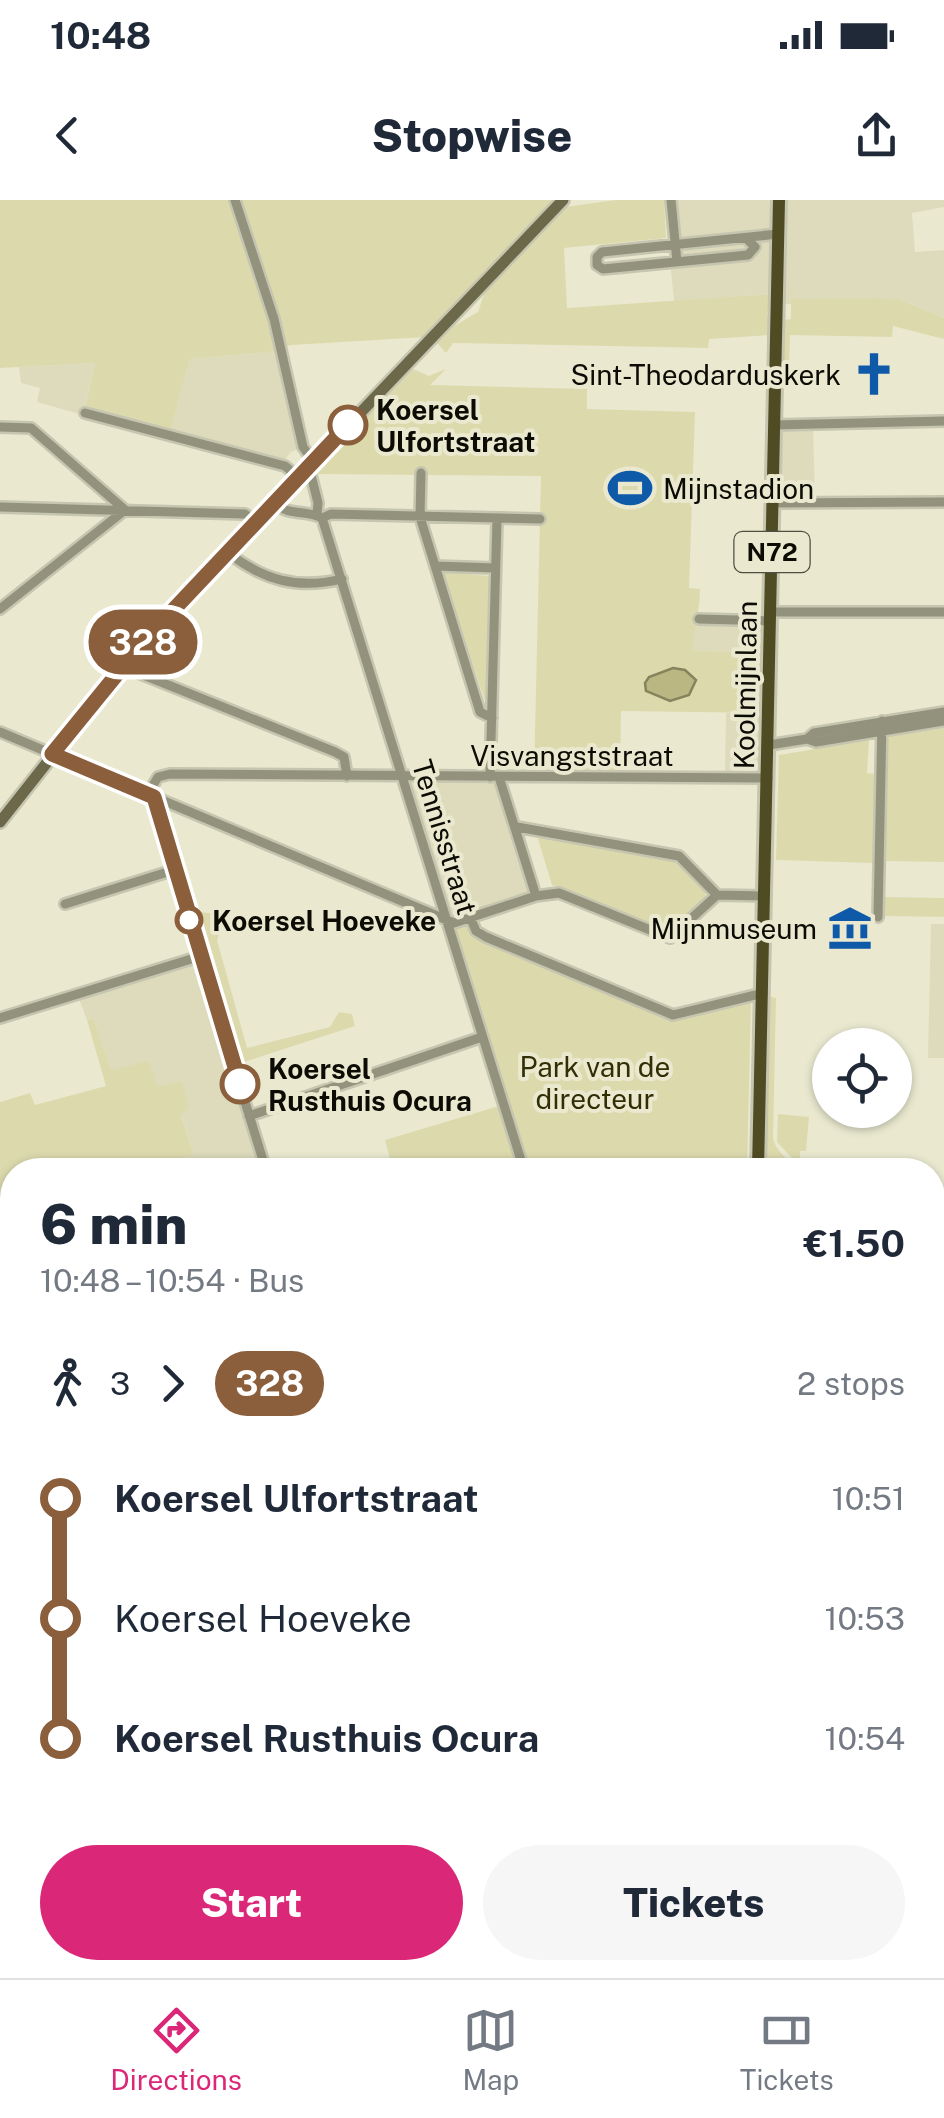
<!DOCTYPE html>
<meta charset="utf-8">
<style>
body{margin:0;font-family:"Public Sans",sans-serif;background:#f6f6f7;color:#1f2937;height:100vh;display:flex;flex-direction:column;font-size:38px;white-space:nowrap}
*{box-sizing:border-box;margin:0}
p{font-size:32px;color:#747a83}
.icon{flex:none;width:55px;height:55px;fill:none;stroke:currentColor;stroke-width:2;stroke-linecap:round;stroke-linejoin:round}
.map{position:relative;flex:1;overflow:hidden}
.sheet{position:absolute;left:0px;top:958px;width:945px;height:822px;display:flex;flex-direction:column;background:#fff;border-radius:40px 40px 0 0;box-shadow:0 2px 8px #0004}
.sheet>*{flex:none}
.badge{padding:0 20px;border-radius:32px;font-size:35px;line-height:65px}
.controls{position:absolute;left:812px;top:828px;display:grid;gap:20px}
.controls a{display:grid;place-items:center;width:100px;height:100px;border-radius:50%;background:#fff;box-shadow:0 2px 8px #0004;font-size:50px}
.map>.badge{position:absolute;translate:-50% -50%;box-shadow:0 0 0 5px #fff}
.legs{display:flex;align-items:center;gap:15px;height:110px;padding:0 40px;font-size:32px}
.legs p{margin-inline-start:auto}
.overview{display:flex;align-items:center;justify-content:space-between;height:170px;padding:0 40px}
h1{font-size:55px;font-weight:800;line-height:75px}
.action{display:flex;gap:20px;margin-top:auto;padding:20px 40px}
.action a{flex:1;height:115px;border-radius:60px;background:#db2777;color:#fff;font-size:40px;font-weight:800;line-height:115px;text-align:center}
.action a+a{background:#f6f6f7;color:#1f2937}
ul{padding:0 40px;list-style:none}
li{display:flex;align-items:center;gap:35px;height:120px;font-size:38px}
li i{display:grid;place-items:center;width:15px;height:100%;margin:0 12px;background:currentColor}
li i::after{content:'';width:25px;height:25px;margin:-12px;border:8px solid;border-radius:50%;background:#fff}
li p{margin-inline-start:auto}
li:first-child i{background:linear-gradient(#0000 50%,currentColor 0)}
li:last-child i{background:linear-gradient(currentColor 50%,#0000 0)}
.status{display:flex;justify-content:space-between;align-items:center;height:70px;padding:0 50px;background:#fff;direction:ltr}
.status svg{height:28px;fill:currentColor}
header{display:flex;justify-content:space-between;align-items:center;height:130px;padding:0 40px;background:#fff;font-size:45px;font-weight:800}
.tabs{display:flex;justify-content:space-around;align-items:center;height:140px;border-top:2px solid #e0e1e3;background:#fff;font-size:28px;color:#747a83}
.tabs a{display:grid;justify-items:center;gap:5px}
.tabs .selected{color:#db2777}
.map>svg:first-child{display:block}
</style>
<div class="status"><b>10:48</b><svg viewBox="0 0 49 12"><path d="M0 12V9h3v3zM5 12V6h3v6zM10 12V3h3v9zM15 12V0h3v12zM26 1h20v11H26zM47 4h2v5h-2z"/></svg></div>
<header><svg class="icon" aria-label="back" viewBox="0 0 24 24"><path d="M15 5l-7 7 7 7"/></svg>Stopwise<svg class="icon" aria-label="share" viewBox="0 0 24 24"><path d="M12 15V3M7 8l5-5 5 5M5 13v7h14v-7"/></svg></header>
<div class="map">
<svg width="944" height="1778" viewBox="0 0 944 1778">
<rect width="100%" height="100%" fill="#eae9d0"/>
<path fill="#dddbbc" d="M664,0H773L771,94L674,101Z
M785,0H944V7L912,13L915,52L944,50V118L901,100L792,99L791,104H783Z
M280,151L298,249L291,252L283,262L170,233L190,159Z
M95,163L83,215L37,202L40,188L21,183L19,167Z
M784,227H813L815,299H783L778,296L780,230Z
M694,421L760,423L764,425V452L693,451Z
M726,513H763L761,572L725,574Z
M413,578L494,579L499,584L509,621L506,623L519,666H523L532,693L454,719L450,716L409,587Z
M931,724H944V858H928Z
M192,765L197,767L259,970H143L194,955L181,914L182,881L158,888L111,870L94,819L87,820L78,796Z
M932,1156H944L943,1334L933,1333Z
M319,1768H431L443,1778H324Z"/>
<path fill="#dcdaad" d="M0,0H557L426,137L292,145L280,147V151L190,159L170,233L84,212L95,163L0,168Z
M616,0H664L666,38L564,48L567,108L771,94L767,115L771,116L770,135L709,139L708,148L453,143L446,153L437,143L454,126L478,112L485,91L565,7Z
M879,98L901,100L944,118V139L893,126L892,137L790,135L789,168H782L784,120L791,119V99Z
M413,169L429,176L446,169L430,185L587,189V209L695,212L689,388L700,389C700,411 694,428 693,451L764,452L763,513L621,511L620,573H534L541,276L313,274Z
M445,372L489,376L486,504L443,374Z
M944,528V662L885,661L887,537Z
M869,540L867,573L875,574L873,663L776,660L779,555Z
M542,636L679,661L705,689L706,698L672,733L667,735L552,685L538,639Z
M884,697L944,698V717L884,716Z
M192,711L217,714L225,721L217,740L247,848L330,827L339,812L352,814L355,826L238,864Z
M458,724H466L671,818L751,799L747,970H529L455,730Z
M768,796L776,798L773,938C776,953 789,956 791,970H764Z
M94,819L111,870L149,861L158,887L182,881L189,908L181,915L194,955L143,970H12V1259L0,1237V1223L6,1220L0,1207V902L30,893L35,905L106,886L87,820Z
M499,906L518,970H393L385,940Z
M778,914L809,917L806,951H800V970H796L794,960L777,942Z
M944,1542V1643L933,1648L932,1544Z
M12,1697V1768H126L132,1778H108L103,1769L87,1778H0V1703Z
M462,1768H632L643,1778H467Z
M649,1768H731L730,1778H661Z"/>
<path fill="#bab783" stroke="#86845d" stroke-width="2.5" d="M673,468L685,470L696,480L689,495L670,501L646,491L645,483L649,477Z
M944,1469V1542L933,1544V1506Z"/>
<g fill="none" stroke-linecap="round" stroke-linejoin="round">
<path stroke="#86845d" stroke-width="2.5" d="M932,1474L944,1461"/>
<g stroke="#c6c6b0" stroke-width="14">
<path id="street" d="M235,0L274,119L303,247L313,261
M671,0L677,62
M746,38L755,47L748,55L603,69L597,65V57L602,52L778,34
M85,213L285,266L298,277
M774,225L944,221
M0,227L31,228L125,310L0,409
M421,273L420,317L480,512L492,518
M311,275L318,303L317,314
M274,303C290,317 306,309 322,318L331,314L540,319
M773,303L944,302
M0,307L245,314L255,322
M322,318L524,970
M227,352C263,380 297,390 342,379
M435,366L495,368
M771,412H944
M699,419L771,421
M121,466L335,552L344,557L347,576
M0,532L454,723L536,696L559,693L670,738L717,695
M807,539L814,533L944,512
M769,545L807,539L816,542L944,521
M490,577L497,319
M499,577L536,696
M517,627L679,656L717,695L765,696
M65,704L174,670
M470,717L476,731L486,737L673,815L763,793
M878,717L882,521
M0,818L201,756
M249,916L482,837
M266,970L156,613L152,587L158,577L170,574L768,578
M0,1100L12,1115
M0,1347L12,1370
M5,1381L12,1395
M932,1462L944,1450
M0,1577L12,1600
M0,1648L12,1642
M642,1768L653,1778
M789,1768L793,1778
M835,1768L842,1778
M214,1778L234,1768"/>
</g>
<g stroke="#c6c6b0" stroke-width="16">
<path id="secondary" d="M0,622L143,441L563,0
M932,1761L944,1751
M912,1778L924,1768"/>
</g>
<g stroke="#c6c6b0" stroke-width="18">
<path id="primary" d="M758,970L779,0
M738,1778L739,1768"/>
</g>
<use href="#street" stroke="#93927c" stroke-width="9"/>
<use href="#secondary" stroke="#6b6949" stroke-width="11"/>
<use href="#primary" stroke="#4f4c24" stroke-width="12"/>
</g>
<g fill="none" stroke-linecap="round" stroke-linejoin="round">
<g stroke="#fff" stroke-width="22">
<path id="line-1" d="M240,884L154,597L52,554L144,441L348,225"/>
</g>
<use href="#line-1" stroke="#8b5e3c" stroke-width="15"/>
</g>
<defs>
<g id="church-bare" transform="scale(3.45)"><path d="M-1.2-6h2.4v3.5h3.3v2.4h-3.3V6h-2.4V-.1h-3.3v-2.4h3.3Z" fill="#0f59a9" stroke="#eae9d0" stroke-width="2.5" paint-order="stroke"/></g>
<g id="stadium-bare" transform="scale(3.45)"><path d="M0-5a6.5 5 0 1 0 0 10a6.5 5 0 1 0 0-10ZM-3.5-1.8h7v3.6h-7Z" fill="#0f59a9" stroke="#eae9d0" stroke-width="2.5" paint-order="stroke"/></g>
<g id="museum-bare" transform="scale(3.45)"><path d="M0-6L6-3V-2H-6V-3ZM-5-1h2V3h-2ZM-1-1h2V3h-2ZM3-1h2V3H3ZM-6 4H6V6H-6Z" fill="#0f59a9" stroke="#eae9d0" stroke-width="2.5" paint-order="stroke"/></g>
</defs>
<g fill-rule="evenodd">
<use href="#church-bare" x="874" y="174"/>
<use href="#stadium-bare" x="630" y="288"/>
<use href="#museum-bare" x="850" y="728"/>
</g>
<g fill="#fff" stroke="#8b5e3c" stroke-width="5">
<circle cx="348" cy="225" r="18"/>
<circle cx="189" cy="720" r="12"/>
<circle cx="240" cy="884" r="18"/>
</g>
<g text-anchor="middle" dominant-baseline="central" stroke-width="8" stroke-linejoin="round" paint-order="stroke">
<rect fill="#eae9d0" stroke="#4f4e42" stroke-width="2.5" x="734.5" y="332" width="75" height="40" rx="8"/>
<g font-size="25" font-weight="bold" fill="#0c0c05">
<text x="772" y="352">N72</text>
</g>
<g font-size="28" fill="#0c0c05" stroke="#eae9d0" text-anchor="end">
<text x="841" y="174">Sint-Theodarduskerk</text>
<text x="663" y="288" text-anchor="start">Mijnstadion</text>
<text x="817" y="728">Mijnmuseum</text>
</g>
<g font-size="28" font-weight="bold" fill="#0c0c05" stroke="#eae9d0" text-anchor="start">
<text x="376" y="209">Koersel<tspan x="376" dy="32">Ulfortstraat</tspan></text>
<text x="212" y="720">Koersel Hoeveke</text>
<text x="268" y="868">Koersel<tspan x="268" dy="32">Rusthuis Ocura</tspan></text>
</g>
<g font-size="28" fill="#0c0c05" stroke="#eae9d0">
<text transform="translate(745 485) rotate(-89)">Koolmijnlaan</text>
<text x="572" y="555">Visvangststraat</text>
<text transform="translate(445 637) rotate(73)">Tennisstraat</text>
</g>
<g font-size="28" fill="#312e03" stroke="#eae9d0">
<text x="595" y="866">Park van de<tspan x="595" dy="32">directeur</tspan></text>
</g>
</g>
</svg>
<div class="controls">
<a><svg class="icon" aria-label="locate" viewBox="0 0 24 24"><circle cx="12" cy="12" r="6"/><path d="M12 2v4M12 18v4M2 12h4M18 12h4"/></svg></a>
</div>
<b class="badge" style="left:143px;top:442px;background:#8b5e3c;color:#fff">328</b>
<section class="sheet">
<div class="overview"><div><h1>6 min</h1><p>10:48 – 10:54 · Bus</p></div><b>€1.50</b></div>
<div class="legs"><svg class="icon" aria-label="walk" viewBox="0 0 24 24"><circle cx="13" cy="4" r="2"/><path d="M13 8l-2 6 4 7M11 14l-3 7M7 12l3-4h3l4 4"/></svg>3<svg class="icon" aria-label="forward" viewBox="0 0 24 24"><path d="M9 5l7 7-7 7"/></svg><b class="badge" style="background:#8b5e3c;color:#fff">328</b><p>2 stops</p></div>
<ul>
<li><i style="color:#8b5e3c"></i><b>Koersel Ulfortstraat</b><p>10:51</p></li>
<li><i style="color:#8b5e3c"></i><span>Koersel Hoeveke</span><p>10:53</p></li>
<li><i style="color:#8b5e3c"></i><b>Koersel Rusthuis Ocura</b><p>10:54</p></li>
</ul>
<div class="action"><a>Start</a><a>Tickets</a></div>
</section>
</div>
<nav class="tabs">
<a class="selected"><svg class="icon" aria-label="directions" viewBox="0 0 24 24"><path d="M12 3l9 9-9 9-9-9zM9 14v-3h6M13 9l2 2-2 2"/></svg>Directions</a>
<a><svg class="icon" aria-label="map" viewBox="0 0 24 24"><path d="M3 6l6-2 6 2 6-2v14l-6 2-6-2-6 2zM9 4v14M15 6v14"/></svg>Map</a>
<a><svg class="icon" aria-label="tickets" viewBox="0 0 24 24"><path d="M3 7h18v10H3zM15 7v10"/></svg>Tickets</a>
</nav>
